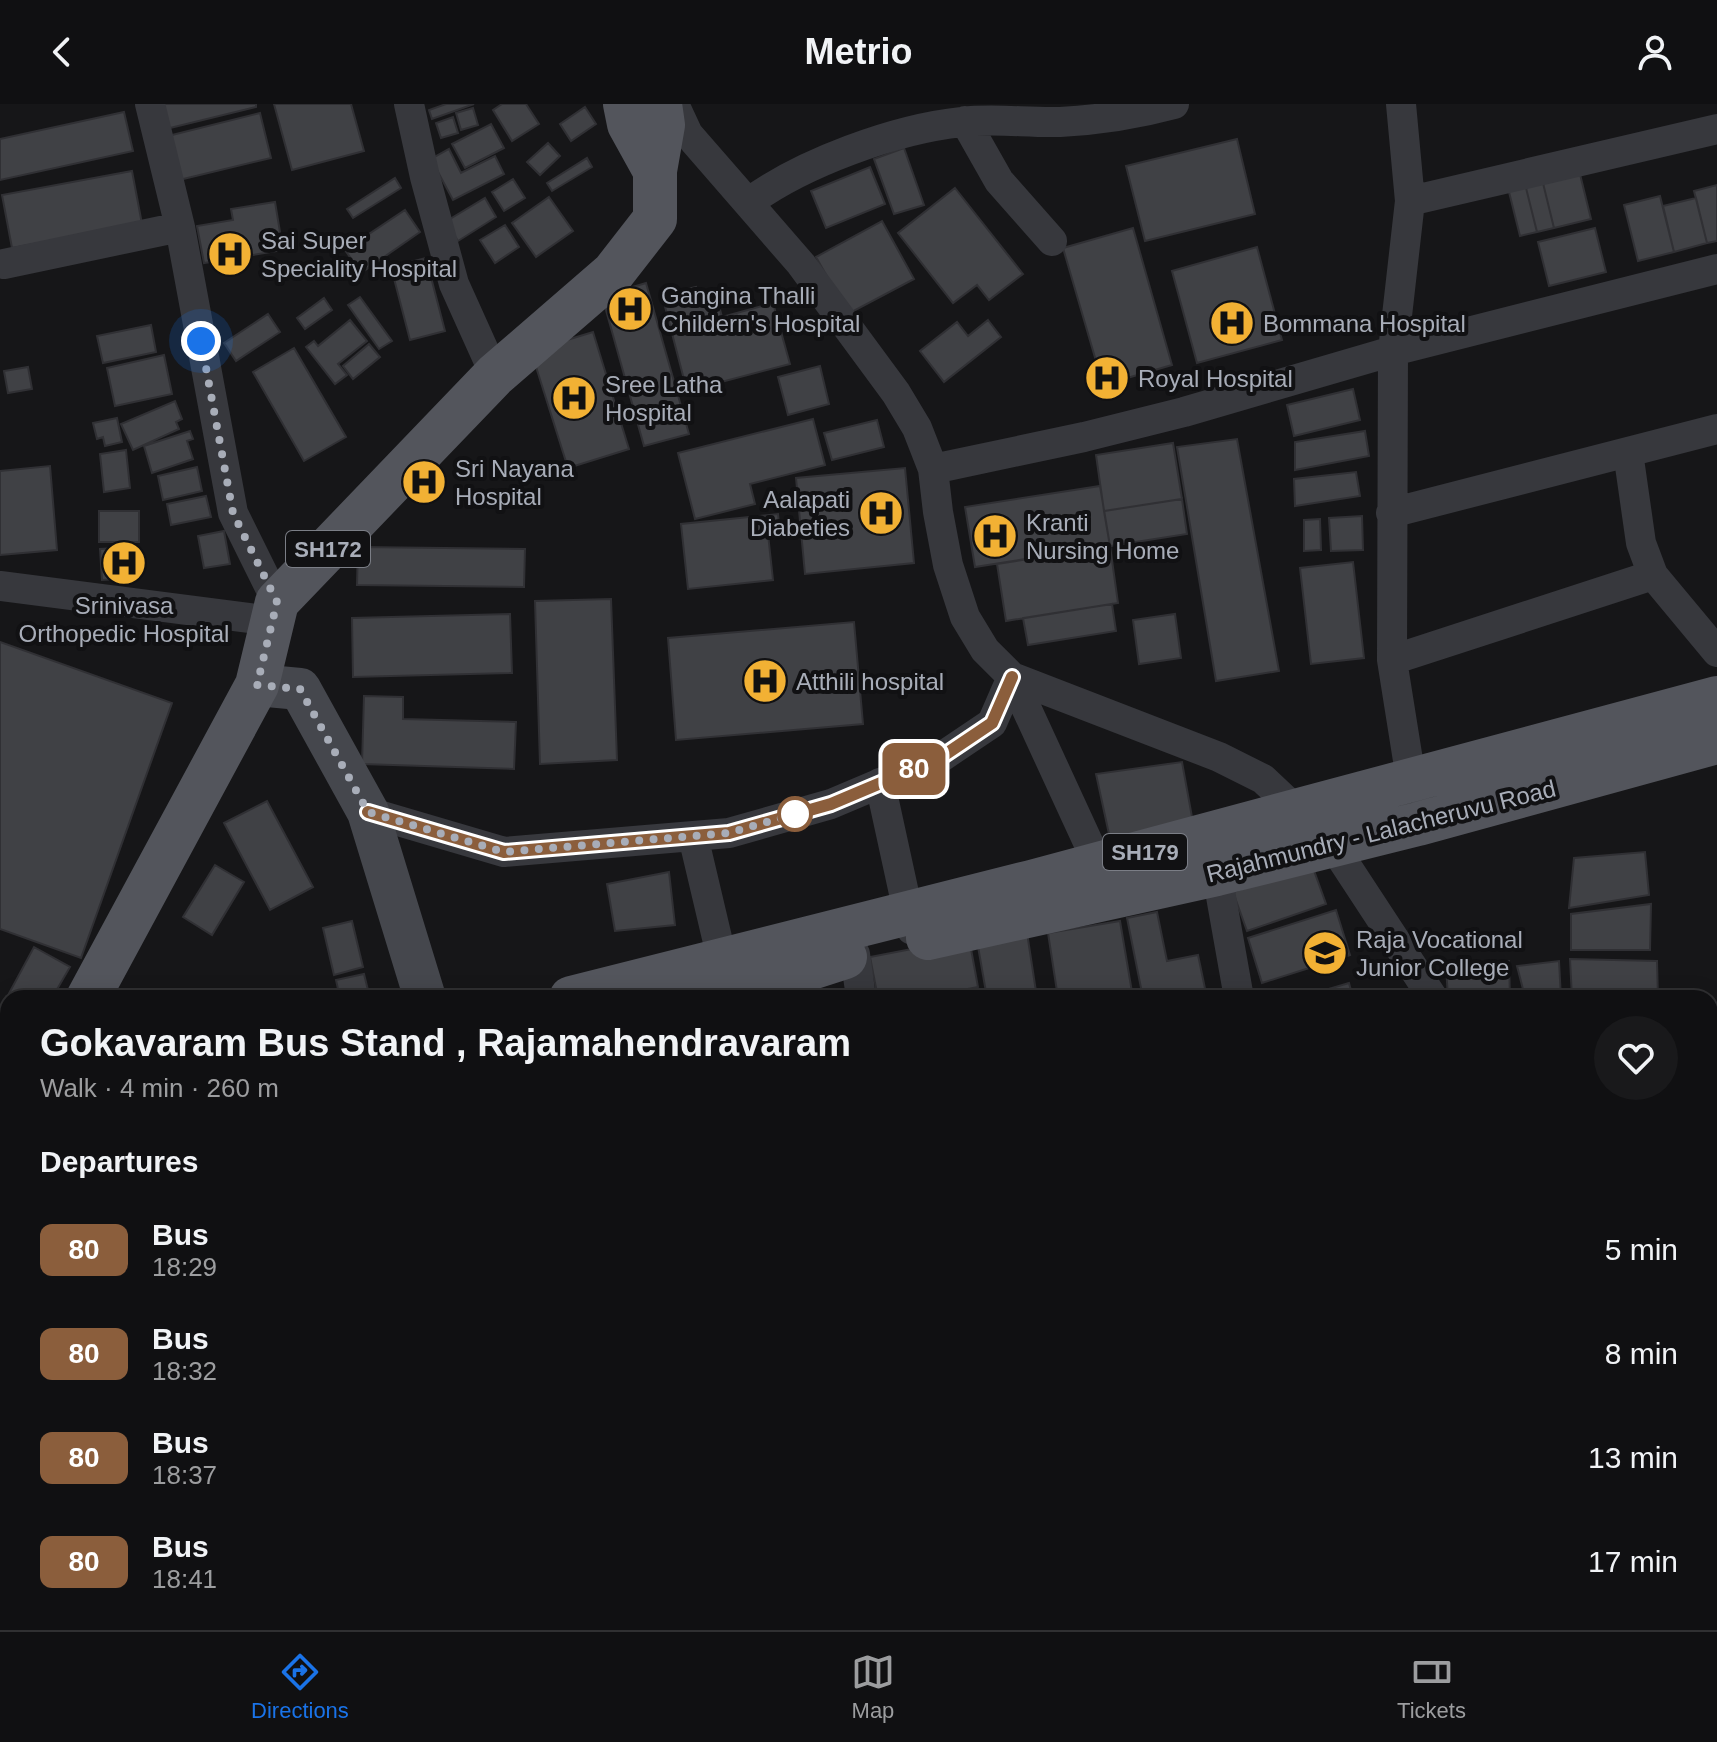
<!DOCTYPE html>
<meta charset="utf-8">
<style>
body{margin:0;font-family:Arial,sans-serif;background:#19191b;color:#f1f3f6;height:100vh;display:flex;flex-direction:column;font-size:30px;white-space:nowrap}
*{box-sizing:border-box;margin:0}
p{font-size:26px;color:#9c9d9f}
.icon{flex:none;width:44px;height:44px;fill:none;stroke:currentColor;stroke-width:2;stroke-linecap:round;stroke-linejoin:round}
.map{position:relative;flex:1;overflow:hidden}
.panel{position:absolute;left:0px;top:886px;width:1718px;height:640px;display:flex;flex-direction:column;background:#101012;border-radius:24px 24px 0 0;box-shadow:0 4px 20px #0003,0 0 0 2px #303032}
.panel>*{flex:none}
.badge{padding:0 16px;border-radius:12px;font-size:28px;line-height:52px}
.you{position:absolute;width:40px;height:40px;margin:-20px;border:6px solid #fff;border-radius:50%;background:#1a73e8;box-shadow:0 0 0 12px #1a73e833}
.map>.badge{position:absolute;translate:-50% -50%;box-shadow:0 0 0 4px #fff}
h2{padding:0 40px;font-size:30px;line-height:72px}
.round{display:grid;place-items:center;flex:none;width:84px;height:84px;border-radius:42px;background:#19191b}
.overview{display:flex;align-items:center;justify-content:space-between;height:136px;padding:0 40px}
h1{font-size:38px;font-weight:700;line-height:60px}
ul{padding:0;list-style:none}
li{display:flex;align-items:center;gap:24px;height:104px;padding:0 40px}
li div{flex:1}
li b{display:block;font-size:30px}
li em{font-style:normal}
li .badge{min-width:88px;font-weight:700;text-align:center}
header{display:flex;justify-content:space-between;align-items:center;height:104px;padding:0 40px;background:#101012;font-size:36px;font-weight:700}
.tabs{display:flex;justify-content:space-around;align-items:center;height:112px;border-top:2px solid #303032;background:#101012;font-size:22px;color:#9c9d9f}
.tabs a{display:grid;justify-items:center;gap:4px}
.tabs .active{color:#1a73e8}
.map>svg:first-child{display:block}
</style>
<header><svg class="icon" aria-label="back" viewBox="0 0 24 24"><path d="M15 5l-7 7 7 7"/></svg>Metrio<svg class="icon" aria-label="person" viewBox="0 0 24 24"><circle cx="12" cy="8" r="4"/><path d="M4 21q1-7 8-7t8 7"/></svg></header>
<div class="map">
<svg width="1717" height="1526" viewBox="0 0 1717 1526">
<rect width="100%" height="100%" fill="#161618"/>
<path fill="#404145" stroke="#303034" stroke-width="2" d="M160,0H256V3L166,25Z
M274,0H351L364,47L292,66Z
M446,0H474L432,15L429,6Z
M502,0H526L539,20L512,37L493,6Z
M585,3L596,20L571,37L560,20Z
M473,4L478,21L461,26L456,9Z
M124,8L133,47L0,76V35Z
M260,9L271,54L179,76L168,32Z
M453,13L458,29L441,34L436,19Z
M491,20L504,44L465,64L452,40Z
M1237,35L1255,110L1145,137L1126,62Z
M548,39L560,52L540,71L527,58Z
M904,44L924,101L894,110L874,55Z
M449,45L461,69L495,52L504,70L453,96L431,55Z
M587,54L592,63L552,87L547,79Z
M1578,62L1591,115L1554,124L1541,71Z
M870,63L885,100L826,124L811,87Z
M132,67L142,120L12,144L2,91Z
M1541,71L1554,124L1537,128L1524,76Z
M395,74L401,84L353,114L347,105Z
M513,75L525,94L504,107L492,88Z
M1524,76L1537,128L1520,132L1507,80Z
M1717,81V137L1707,139L1694,87Z
M955,84L1023,170L989,196L977,181L953,199L898,129Z
M1660,92L1674,148L1638,157L1624,101Z
M549,93L573,127L536,153L512,119Z
M485,94L496,113L458,137L445,118Z
M1696,94L1707,139L1674,148L1663,102Z
M275,98L283,146L204,159L197,122L233,116L231,105Z
M405,106L420,128L361,169L345,146Z
M882,117L914,175L848,210L816,153Z
M505,121L519,143L495,159L480,136Z
M1133,124L1172,261L1103,281L1063,144Z
M1595,124L1606,168L1549,182L1538,138Z
M1257,143L1282,236L1197,259L1172,167Z
M426,154L445,227L410,236L391,163Z
M646,179L689,330L644,342L602,192Z
M696,183L701,202L718,198L722,213L773,199L790,260L687,287L662,191Z
M360,193L392,237L379,245L348,201Z
M324,194L332,206L305,225L297,214Z
M268,210L280,228L236,257L224,239Z
M350,216L367,237L338,260L347,271L335,280L306,243L314,237L318,242Z
M988,216L1001,233L944,278L920,247L957,218L968,232Z
M151,221L156,248L103,259L97,232Z
M593,228L629,345L568,364L531,247Z
M369,240L380,253L353,275L343,262Z
M294,244L346,333L304,357L253,268Z
M164,251L172,290L115,302L107,264Z
M820,262L829,300L788,311L778,273Z
M28,263L32,285L8,289L4,267Z
M1353,285L1360,316L1294,332L1287,301Z
M175,297L182,315L176,318L179,325L133,346L121,320Z
M117,314L122,338L105,342L103,333L97,335L93,319Z
M813,315L825,361L750,380L755,400L695,415L678,349Z
M877,316L884,343L832,356L824,329Z
M190,327L193,335L187,337L193,355L152,369L144,342Z
M1365,327L1369,352L1295,366V338Z
M1237,335L1279,567L1216,577L1177,343Z
M1173,339L1182,395L1104,407L1096,351Z
M126,346L130,384L104,388L100,350Z
M50,362L57,446L0,451V367Z
M197,363L202,387L163,396L158,372Z
M905,364L914,459L805,470L796,374Z
M1356,368L1360,392L1295,402L1294,375Z
M1100,382L1110,442L975,463L965,403Z
M206,392L211,413L171,421L167,400Z
M1182,395L1187,430L1110,442L1104,407Z
M99,407H139V438H99Z
M778,410L780,429L768,430L773,476L688,485L681,420Z
M1362,412L1363,446L1331,447L1329,414Z
M1320,415L1321,446L1304,447V416Z
M224,427L230,460L204,464L198,432Z
M1110,442L1118,499L1006,517L997,460Z
M133,443L134,474L102,476L100,445Z
M358,443L525,445L524,483L357,481Z
M1353,458L1364,554L1311,560L1300,464Z
M611,495L617,656L540,660L535,497Z
M1112,500L1116,527L1028,541L1023,514Z
M510,510L512,569L353,573L352,514Z
M1175,510L1181,554L1139,560L1133,516Z
M854,518L863,620L676,636L668,534Z
M0,538L172,599L81,854L0,825Z
M364,592L403,593V615L516,618L514,665L362,660Z
M1182,658L1194,724L1112,744L1096,670Z
M267,697L313,783L270,806L224,719Z
M1645,748L1649,791L1569,804L1574,754Z
M215,761L244,778L212,831L183,813Z
M1312,761L1326,800L1247,827L1233,788Z
M669,768L675,821L615,827L607,780Z
M1651,800L1650,846H1571V810Z
M1336,806L1350,851L1262,879L1248,834Z
M1157,808L1167,857L1198,851L1207,894H1143L1127,814Z
M352,817L363,863L334,871L323,824Z
M1120,817L1133,894H1058L1048,829Z
M1026,822L1037,894H987L976,831Z
M969,834L978,883L922,894H878L870,853Z
M34,843L70,863L52,894H8V922L0,918V906Z
M1570,855L1657,857L1658,894H1572Z
M1509,857L1510,894H1448L1446,862Z
M1559,857L1561,894L1525,893L1517,862Z
M364,870L370,894H340L336,876Z
M1349,879L1353,894H1308V891Z
M1710,959H1717V1050L1710,1051Z
M8,1195V1237L0,1227V1201Z
M1710,1391L1717,1394V1412L1710,1428Z
M8,1518H129L130,1526H10Z
M174,1518H242L243,1526H176Z
M641,1518H882L883,1526H641Z
M958,1518H1002V1526H958Z
M1039,1518H1069V1526H1039Z
M1154,1518H1188V1526H1154Z
M1388,1518H1466L1465,1526H1387Z
M1488,1518H1519L1518,1526H1487Z
M1530,1518H1569L1568,1526H1529Z
M1622,1518L1657,1521V1518H1681L1694,1522L1693,1526H1620Z"/>
<g fill="none" stroke-linecap="round" stroke-linejoin="round">
<path stroke="#3d3f44" stroke-width="5" stroke-dasharray="4 6" stroke-linecap="butt" d="M1710,1076L1717,1075"/>
<path stroke="#37383d" stroke-width="30" d="M150,0L180,123L233,409L277,498
M409,0L425,73L454,180L495,271
M674,0L688,30L801,160L896,289L917,324L933,365L938,408L948,461L965,513L985,546L1012,573L1219,653L1263,675L1332,740L1433,894
M1401,0L1410,97L1393,247L1392,556L1414,694
M965,17L999,77L1052,137
M1410,97L1717,25
M748,99C802,59 895,25 962,18C994,14 1027,19 1060,18C1098,16 1137,10 1174,0
M4,160L180,123
M1628,348L1641,439L1653,471L1717,548
M933,365L1084,333L1184,308L1393,247L1717,165
M1391,409L1717,325
M0,482L273,517
M1392,556L1653,471
M1012,573L1105,775
M880,679L912,826
M368,708L504,748L729,729L831,700L940,654L992,619L1012,573
M693,732L726,872
M1217,770L1239,894
M855,850L861,894
M939,1518L940,1526
M1240,1526L1241,1518
M1586,1526L1587,1518"/>
<path stroke="#45474d" stroke-width="42" d="M257,581L300,585L368,708L425,894
M459,1526L460,1518"/>
<path stroke="#53555c" stroke-width="44" d="M625,0L629,20L655,67
M928,834L1217,770L1418,720L1717,638
M88,894L257,581L277,498L495,271L613,169L655,115V67L663,21L660,0
M571,894L1031,778L1717,594
M718,894L845,853
M0,1057L8,1042
M0,1133L8,1130"/>
</g>
<g fill="none" stroke-linecap="round" stroke-linejoin="round">
<g stroke="#fff" stroke-width="18">
<path id="line" d="M368,708L504,748L729,729L831,700L940,654L992,619L1012,573"/>
</g>
<use href="#line" stroke="#8b5e3c" stroke-width="12"/>
<path stroke="#a8adb8" stroke-width="8" stroke-dasharray="0 14.4" d="M201,237L233,409L277,498L257,581L300,585L368,708L504,748L729,729L805,707L795,710"/>
</g>
<defs>
<g id="hospital-disc" transform="scale(2.3)"><circle r="9.5" fill="#f2b134" stroke="#111113"/><path d="M-5-5h3v3.5h4V-5h3V5h-3V1.5h-4V5h-3Z" fill="#111"/></g>
<g id="university-disc" transform="scale(2.3)"><circle r="9.5" fill="#f2b134" stroke="#111113"/><path d="M0-5L7-2L0 1L-7-2ZM-4 1L0 2.5L4 1V4Q0 6-4 4Z" fill="#111"/></g>
</defs>
<g fill-rule="evenodd">
<use href="#hospital-disc" x="230" y="150"/>
<use href="#hospital-disc" x="630" y="205"/>
<use href="#hospital-disc" x="1232" y="219"/>
<use href="#hospital-disc" x="1107" y="274"/>
<use href="#hospital-disc" x="574" y="294"/>
<use href="#hospital-disc" x="424" y="378"/>
<use href="#hospital-disc" x="881" y="409"/>
<use href="#hospital-disc" x="995" y="432"/>
<use href="#hospital-disc" x="124" y="459"/>
<use href="#hospital-disc" x="765" y="577"/>
<use href="#university-disc" x="1325" y="849"/>
</g>
<circle fill="#fff" stroke="#8b5e3c" stroke-width="4" cx="795" cy="710" r="16"/>
<g text-anchor="middle" dominant-baseline="central" stroke-width="8" stroke-linejoin="round" paint-order="stroke">
<g fill="#111113" stroke="#7b7e86" stroke-width="2">
<rect x="286" y="427" width="84" height="36" rx="6"/>
<rect x="1103" y="730" width="84" height="36" rx="6"/>
</g>
<g font-size="22" font-weight="bold" fill="#a8adb8">
<text x="328" y="445">SH172</text>
<text x="1145" y="748">SH179</text>
</g>
<g font-size="24" fill="#a8adb8" stroke="#111113" text-anchor="start">
<text x="261" y="136">Sai Super<tspan x="261" dy="28">Speciality Hospital</tspan></text>
<text x="661" y="191">Gangina Thalli<tspan x="661" dy="28">Childern's Hospital</tspan></text>
<text x="1263" y="219">Bommana Hospital</text>
<text x="1138" y="274">Royal Hospital</text>
<text x="605" y="280">Sree Latha<tspan x="605" dy="28">Hospital</tspan></text>
<text x="455" y="364">Sri Nayana<tspan x="455" dy="28">Hospital</tspan></text>
<text x="850" y="395" text-anchor="end">Aalapati<tspan x="850" dy="28">Diabeties</tspan></text>
<text x="1026" y="418">Kranti<tspan x="1026" dy="28">Nursing Home</tspan></text>
<text x="124" y="501" text-anchor="middle">Srinivasa<tspan x="124" dy="28">Orthopedic Hospital</tspan></text>
<text x="796" y="577">Atthili hospital</text>
<text x="1356" y="835">Raja Vocational<tspan x="1356" dy="28">Junior College</tspan></text>
</g>
<g font-size="24" fill="#a8adb8" stroke="#111113">
<text transform="translate(1381 727) rotate(-14)">Rajahmundry - Lalacheruvu Road</text>
</g>
</g>
</svg>
<div class="you" style="left:201px;top:237px"></div>
<b class="badge" style="left:914px;top:665px;background:#8b5e3c;color:#fff">80</b>
<section class="panel">
<div class="overview"><div><h1>Gokavaram Bus Stand , Rajamahendravaram</h1><p>Walk · 4 min · 260 m</p></div><a class="round"><svg class="icon" aria-label="heart" viewBox="0 0 24 24"><path d="M12 20l-8-8c-3-5 5-10 8-4 3-6 11-1 8 4z"/></svg></a></div>
<h2>Departures</h2>
<ul>
<li><span class="badge" style="background:#8b5e3c;color:#fff">80</span><div><b>Bus</b><p>18:29</p></div><em>5 min</em></li>
<li><span class="badge" style="background:#8b5e3c;color:#fff">80</span><div><b>Bus</b><p>18:32</p></div><em>8 min</em></li>
<li><span class="badge" style="background:#8b5e3c;color:#fff">80</span><div><b>Bus</b><p>18:37</p></div><em>13 min</em></li>
<li><span class="badge" style="background:#8b5e3c;color:#fff">80</span><div><b>Bus</b><p>18:41</p></div><em>17 min</em></li>
</ul>
</section>
</div>
<nav class="tabs">
<a class="active"><svg class="icon" aria-label="directions" viewBox="0 0 24 24"><path d="M12 3l9 9-9 9-9-9zM9 14v-3h6M13 9l2 2-2 2"/></svg>Directions</a>
<a><svg class="icon" aria-label="map" viewBox="0 0 24 24"><path d="M3 6l6-2 6 2 6-2v14l-6 2-6-2-6 2zM9 4v14M15 6v14"/></svg>Map</a>
<a><svg class="icon" aria-label="tickets" viewBox="0 0 24 24"><path d="M3 7h18v10H3zM15 7v10"/></svg>Tickets</a>
</nav>
